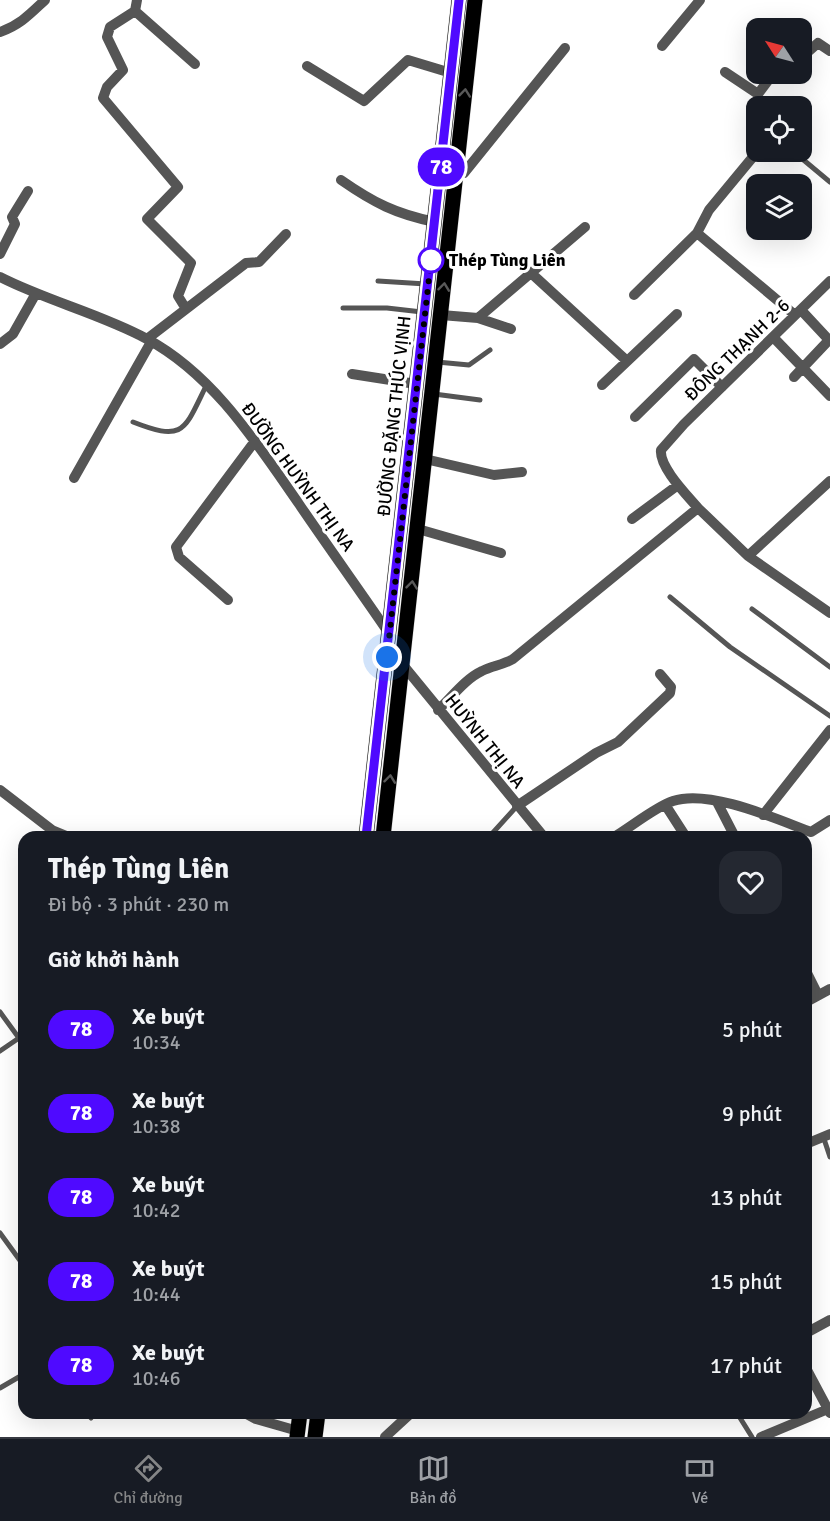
<!DOCTYPE html>
<html lang="vi">
<meta charset="utf-8">
<style>
body{margin:0;font-family:Signika,sans-serif;background:#242831;color:#f1f3f6;height:100vh;display:flex;flex-direction:column;font-size:22px;white-space:nowrap}
*{box-sizing:border-box;margin:0}
p{font-size:20px;color:#9ea1a6}
.icon{flex:none;width:33px;height:33px;fill:none;stroke:currentColor;stroke-width:2;stroke-linecap:round;stroke-linejoin:round}
.map{position:relative;flex:1;overflow:hidden}
.details{position:absolute;left:18px;top:831px;width:794px;height:588px;display:flex;flex-direction:column;background:#171b24;border-radius:18px;box-shadow:0 6px 24px #0002}
.details>*{flex:none}
.badge{padding:0 12px;border-radius:20px;font-size:21px;line-height:39px}
.needle{width:39px;rotate:306deg}
.fabs{position:absolute;left:746px;top:18px;display:grid;gap:12px}
.fabs a{display:grid;place-items:center;width:66px;height:66px;border-radius:12px;background:#171b24;box-shadow:0 6px 24px #0002;font-size:30px}
.you{position:absolute;width:30px;height:30px;margin:-15px;border:4px solid #fff;border-radius:50%;background:#1a73e8;box-shadow:0 0 0 9px #1a73e833}
.map>.badge{position:absolute;translate:-50% -50%;box-shadow:0 0 0 3px #fff}
h2{padding:0 30px;font-size:22px;line-height:54px}
.round{display:grid;place-items:center;flex:none;width:63px;height:63px;border-radius:18px;background:#242831}
.head{display:flex;align-items:center;justify-content:space-between;height:102px;padding:0 30px}
h1{font-size:28px;font-weight:700;line-height:45px}
ul{padding:0;list-style:none}
li{display:flex;align-items:center;gap:18px;height:84px;padding:0 30px}
li div{flex:1}
li b{display:block;font-size:22px}
li em{font-style:normal}
li .badge{min-width:66px;font-weight:700;text-align:center}
.tab-bar{display:flex;justify-content:space-around;align-items:center;height:84px;border-top:2px solid #363941;background:#171b24;font-size:16px;color:#9ea1a6}
.tab-bar a{display:grid;justify-items:center;gap:3px}
.tab-bar .current{color:#858687}
.map>svg:first-child{display:block}
</style>
<div class="map">
<svg width="830" height="1437" viewBox="0 0 830 1437">
<rect width="100%" height="100%" fill="#fff"/>
<g fill="none" stroke-linecap="round" stroke-linejoin="round">
<g stroke="#dbdbdb" stroke-width="16">
<path id="primary" d="M366,837L459,0
M383,837L475,0
M297,1437L300,1413
M315,1437L318,1413"/>
</g>
<path stroke="#555" stroke-width="5" d="M794,152L830,182
M378,281L426,284
M343,308H387L422,312
M437,362L469,365L490,350
M434,394L480,400
M133,422C184,442 184,431 206,386
M670,597L730,647L830,716
M752,609L830,667
M489,837L517,806
M0,1012L24,1045
M0,1051L19,1038
M21,1131L24,1129
M823,1136L830,1157
M0,1233L24,1266
M0,1388L24,1374
M87,1413L91,1418
M737,1413L752,1437"/>
<path stroke="#555" stroke-width="10" d="M137,0L135,11L110,27L107,37L123,70L107,87L103,98L178,187L147,219L191,263L178,296L186,309
M135,11L195,64
M0,32C20,25 30,14 45,0
M662,46L700,0
M801,58L818,43L830,51
M307,66L364,101L408,60L451,73
M725,72L758,94L773,74
M757,152L709,210L697,233L795,315
M457,173H464L565,48
M341,180C374,203 396,214 435,222
M0,254L15,224L12,217L28,191
M531,273L627,361
M0,277C47,301 101,314 147,339C214,375 257,444 299,504C329,548 360,591 390,635
M634,295L697,233
M801,310L830,341
M441,315L478,318L585,227
M478,318L511,329
M773,337L830,396
M147,339L246,263L259,262L286,234
M0,344L13,334L35,295
M352,374L416,384
M794,377L829,340
M602,385L677,314
M635,417L694,359L722,387
M425,459L494,475L522,472
M74,478L151,342
M698,508C687,495 659,467 661,450L684,424L830,281
M632,519L678,485
M418,529L501,553
M748,556L830,481
M228,600L179,557L176,547L255,441
M403,665L544,837
M438,710C452,697 465,679 482,671C491,666 503,665 513,659L698,508L748,556L830,613
M0,790L52,830L69,837
M717,802L735,837
M517,806L596,753L618,742L670,693L671,687L660,674
M666,806L686,837
M763,815L830,730
M614,837C631,827 655,807 673,801C710,789 776,819 811,832L830,820
M806,971L818,995
M806,1002L830,989
M806,1144L830,1134
M806,1333L830,1320
M806,1368L830,1413
M245,1413L256,1419L298,1431
M385,1437L411,1413
M761,1437L828,1409"/>
<use href="#primary" stroke="#000" stroke-width="15"/>
</g>
<defs><path id="oneway-chevron" d="M-2-3.5L2.5 0L-2 3.5" fill="none" stroke-width="1.6" stroke-linecap="round" stroke-linejoin="round" transform="scale(1.5)"/></defs>
<g stroke="#595959">
<use href="#oneway-chevron" transform="translate(465 93) rotate(-84)"/>
<use href="#oneway-chevron" transform="translate(444 287) rotate(-83)"/>
<use href="#oneway-chevron" transform="translate(412 585) rotate(-84)"/>
<use href="#oneway-chevron" transform="translate(390 779) rotate(-83)"/>
</g>
<g fill="none" stroke-linecap="round" stroke-linejoin="round">
<g stroke="#fff" stroke-width="14">
<path id="line" d="M366,837L459,0"/>
</g>
<use href="#line" stroke="#4f0aff" stroke-width="9"/>
<path stroke="#000" stroke-width="6" stroke-dasharray="0 10.8" d="M387,657L431,260"/>
</g>
<circle fill="#fff" stroke="#4f0aff" stroke-width="3" cx="431" cy="260" r="12"/>
<g text-anchor="middle" dominant-baseline="central" stroke-width="6" stroke-linejoin="round" paint-order="stroke">
<g font-size="18" font-weight="bold" fill="#000" stroke="#fff" text-anchor="start">
<text x="449" y="260">Thép Tùng Liên</text>
</g>
<g font-size="18" fill="#000" stroke="#fff">
<text transform="translate(737 350) rotate(-44)">ĐÔNG THẠNH 2-6</text>
<text transform="translate(394 416) rotate(-84)">ĐƯỜNG ĐẶNG THÚC VỊNH</text>
<text transform="translate(298 477) rotate(54)">ĐƯỜNG HUỲNH THỊ NA</text>
<text transform="translate(485 741) rotate(51)">HUỲNH THỊ NA</text>
</g>
</g>
</svg>
<div class="fabs">
<a><svg class="needle" viewBox="-14 -14 28 28"><path d="M0-13l5 13h-10z" fill="#e53935"/><path d="M0 13l5-13h-10z" fill="#9ea1a6"/></svg></a>
<a><svg class="icon" aria-label="locate" viewBox="0 0 24 24"><circle cx="12" cy="12" r="6"/><path d="M12 2v4M12 18v4M2 12h4M18 12h4"/></svg></a>
<a><svg class="icon" aria-label="layers" viewBox="0 0 24 24"><path d="M12 4l9 5-9 5-9-5zM3 14l9 5 9-5"/></svg></a>
</div>
<div class="you" style="left:387px;top:657px"></div>
<b class="badge" style="left:441px;top:167px;background:#4f0aff;color:#fff">78</b>
<section class="details">
<div class="head"><div><h1>Thép Tùng Liên</h1><p>Đi bộ · 3 phút · 230 m</p></div><a class="round"><svg class="icon" aria-label="heart" viewBox="0 0 24 24"><path d="M12 20l-8-8c-3-5 5-10 8-4 3-6 11-1 8 4z"/></svg></a></div>
<h2>Giờ khởi hành</h2>
<ul>
<li><span class="badge" style="background:#4f0aff;color:#fff">78</span><div><b>Xe buýt</b><p>10:34</p></div><em>5 phút</em></li>
<li><span class="badge" style="background:#4f0aff;color:#fff">78</span><div><b>Xe buýt</b><p>10:38</p></div><em>9 phút</em></li>
<li><span class="badge" style="background:#4f0aff;color:#fff">78</span><div><b>Xe buýt</b><p>10:42</p></div><em>13 phút</em></li>
<li><span class="badge" style="background:#4f0aff;color:#fff">78</span><div><b>Xe buýt</b><p>10:44</p></div><em>15 phút</em></li>
<li><span class="badge" style="background:#4f0aff;color:#fff">78</span><div><b>Xe buýt</b><p>10:46</p></div><em>17 phút</em></li>
</ul>
</section>
</div>
<nav class="tab-bar">
<a class="current"><svg class="icon" aria-label="directions" viewBox="0 0 24 24"><path d="M12 3l9 9-9 9-9-9zM9 14v-3h6M13 9l2 2-2 2"/></svg>Chỉ đường</a>
<a><svg class="icon" aria-label="map" viewBox="0 0 24 24"><path d="M3 6l6-2 6 2 6-2v14l-6 2-6-2-6 2zM9 4v14M15 6v14"/></svg>Bản đồ</a>
<a><svg class="icon" aria-label="tickets" viewBox="0 0 24 24"><path d="M3 7h18v10H3zM15 7v10"/></svg>Vé</a>
</nav>
